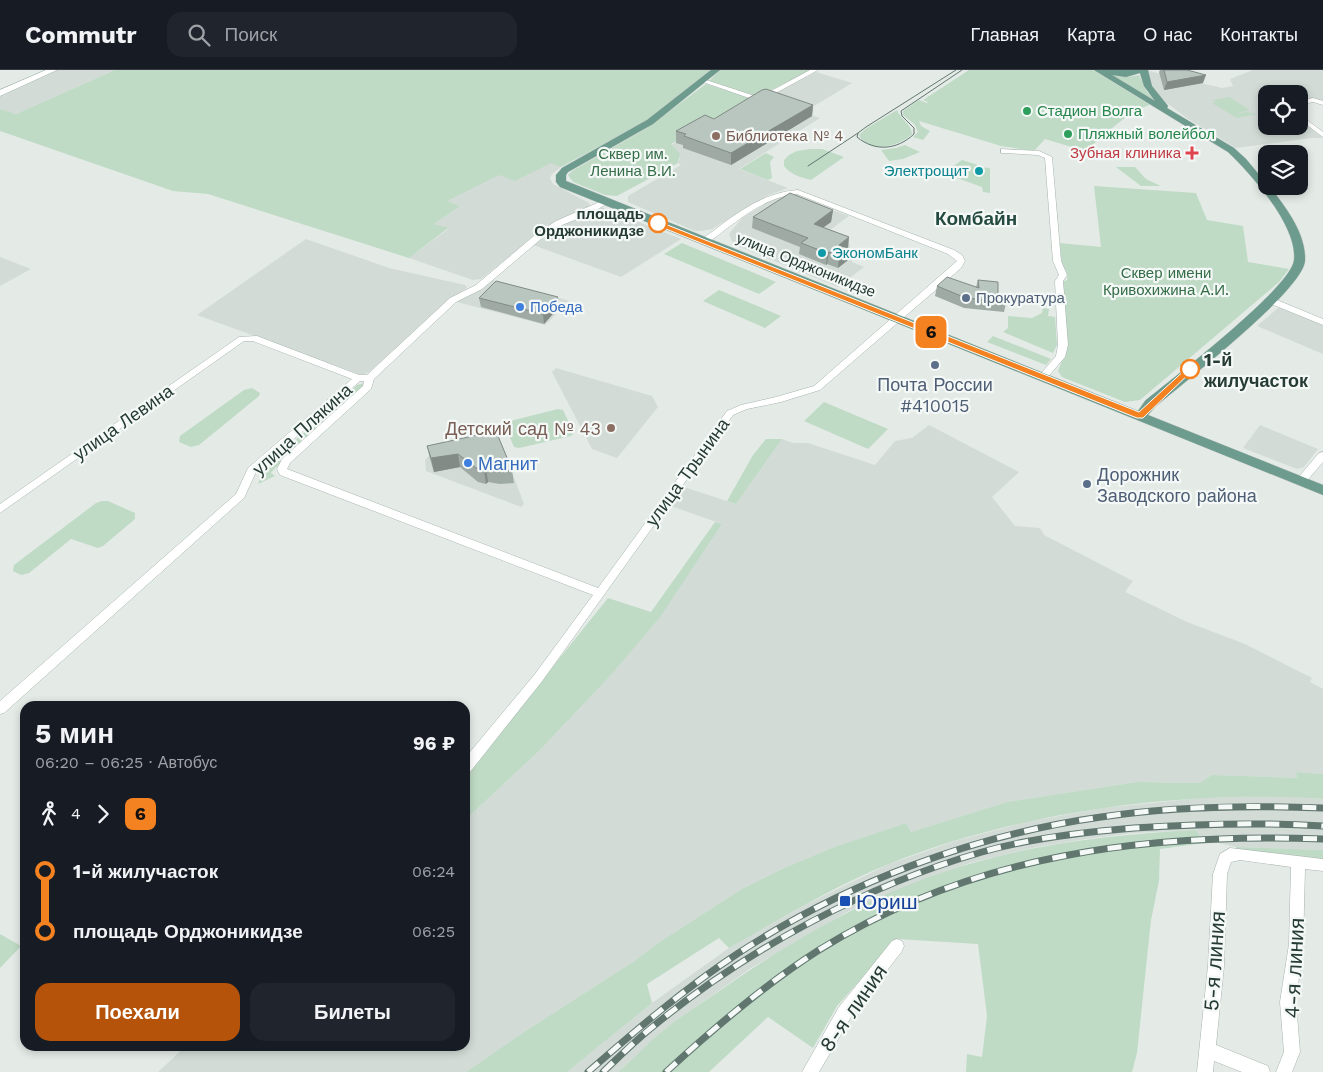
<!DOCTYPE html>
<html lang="ru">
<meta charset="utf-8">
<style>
body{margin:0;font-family:"Work Sans",sans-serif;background:#20242c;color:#f1f3f6;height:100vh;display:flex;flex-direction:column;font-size:19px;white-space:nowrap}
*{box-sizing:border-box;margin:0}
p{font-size:16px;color:#9ea1a6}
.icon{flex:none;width:28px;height:28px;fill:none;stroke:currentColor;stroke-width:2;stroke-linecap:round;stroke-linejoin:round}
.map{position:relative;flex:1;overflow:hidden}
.details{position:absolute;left:20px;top:631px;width:450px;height:350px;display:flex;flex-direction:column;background:#171b24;border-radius:15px;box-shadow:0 2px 8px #0003}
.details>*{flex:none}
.badge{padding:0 10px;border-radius:8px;font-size:18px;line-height:32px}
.tools{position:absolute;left:1258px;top:15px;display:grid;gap:10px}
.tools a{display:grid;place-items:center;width:50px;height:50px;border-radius:10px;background:#171b24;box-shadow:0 2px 8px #0003;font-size:25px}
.map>.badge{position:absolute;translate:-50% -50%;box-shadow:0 0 0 2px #fff}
.legs{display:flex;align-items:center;gap:8px;height:55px;padding:0 15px;font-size:16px}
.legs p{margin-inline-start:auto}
.headline{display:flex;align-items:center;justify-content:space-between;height:85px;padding:0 15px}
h1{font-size:28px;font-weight:700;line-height:38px}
.action{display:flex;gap:10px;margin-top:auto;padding:10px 15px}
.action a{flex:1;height:58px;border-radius:15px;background:#b45309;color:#fff;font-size:20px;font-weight:700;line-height:58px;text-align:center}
.action a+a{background:#20242c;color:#f1f3f6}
ul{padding:0 15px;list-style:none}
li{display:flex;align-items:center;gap:18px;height:60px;font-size:19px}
li i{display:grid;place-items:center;width:8px;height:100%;margin:0 6px;background:currentColor}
li i::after{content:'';width:12px;height:12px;margin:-6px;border:4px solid;border-radius:50%;background:#171b24}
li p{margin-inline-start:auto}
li:first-child i{background:linear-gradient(#0000 50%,currentColor 0)}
li:last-child i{background:linear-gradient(currentColor 50%,#0000 0)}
header{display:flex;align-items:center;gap:30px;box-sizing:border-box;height:70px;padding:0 25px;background:#171b24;border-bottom:1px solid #363941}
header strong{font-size:24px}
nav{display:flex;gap:28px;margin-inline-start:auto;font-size:18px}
.search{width:350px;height:45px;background:#20242c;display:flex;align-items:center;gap:12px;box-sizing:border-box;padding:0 18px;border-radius:15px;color:#9ea1a6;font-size:19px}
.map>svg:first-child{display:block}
</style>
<header>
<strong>Commutr</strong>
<div class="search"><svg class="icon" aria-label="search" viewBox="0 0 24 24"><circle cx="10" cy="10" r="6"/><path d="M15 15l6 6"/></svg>Поиск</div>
<nav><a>Главная</a><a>Карта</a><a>О нас</a><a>Контакты</a></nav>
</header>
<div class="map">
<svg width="1323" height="1002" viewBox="0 0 1323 1002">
<rect width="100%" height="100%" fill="#e4ebe7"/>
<path fill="#d2dbd6" d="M58,0H115L16,44L0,39V25Z
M1253,0H1323V32L1313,29L1299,31V24H1266V56H1299V49L1323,68H1311L1236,78L1188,49L1164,31L1153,17L1149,1L1222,18L1233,16L1230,9Z
M816,2L852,13L806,41L766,28Z
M754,29L766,30L820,48L739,99L788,118L769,125L712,159L701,161H695L628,132V126L681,95L678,93L680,88L671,75Z
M551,92L561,97L552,104L550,108L553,114L589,133L590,137L547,156L481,209L473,210L409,188L448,159L434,154L460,136L447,131L499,104L515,111Z
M785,125L798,127L849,146L830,160L848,166L852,192L864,197L838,217L733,174L729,164L742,148L774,128Z
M601,138H604L681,169L621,207L533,175L555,158Z
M306,169L389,198L465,215L467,218L451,229L369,302L364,304H359L197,245Z
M0,187L31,199L0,216Z
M492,210L570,231L545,255L457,232Z
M1278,238H1283L1323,255V284L1257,256Z
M556,298L652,326L658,337L617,388L592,379L552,302Z
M929,355L1019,402L992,427L1015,456L1040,458L1044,465L1133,511L1125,522L1187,552L1245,574L1312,608L1310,612L1323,619V704L1296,702L1297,708L1212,705L1201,713L1137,712L1007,732L911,762L906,753L834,777L782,799L742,819L661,871L633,892L524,962L466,1002H158L186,976H465V750L539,681L611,605L660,546L722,454L671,436L684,417L736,434L782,369L793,373H808L875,395L895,371L912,368Z
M1260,355L1318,379L1304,397L1297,399L1243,378Z
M501,373L524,434L521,437L426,401L425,390L429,386Z
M1278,726L1323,729V780L1236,777L1219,773H1204L1196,760L1134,763L1086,769L1037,777L970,793L936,805L849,841L751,898L666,958L618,1002H567L652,933L729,878L809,833L889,794L955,771L1026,752L1103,738L1201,728Z"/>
<path fill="#bfdac5" d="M115,0H711L646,51L561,97L551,93L515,111L499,105L447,131L460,136L434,154L448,158L409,188L208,124L173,121L0,61V39L16,44Z
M720,0H812L757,27L709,11Z
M969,0H1093L1150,35C1129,40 1102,68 1085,81L1045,69L1034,81L1001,76L919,51L921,56L930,61L923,70L913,67L918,62L915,55L903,45V41L919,30L927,33L928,32L923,30Z
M1110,5L1129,7L1139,5L1147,22L1160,36Z
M706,14L754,29L671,74L680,84L678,93L617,126L605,125L573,112L568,105L572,101L644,60Z
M1229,27L1250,40L1234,44L1247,42L1257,44L1237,48L1212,33L1216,32L1213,30Z
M897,40C900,49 911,53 912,64C900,76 869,85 859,65L867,58Z
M905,75L920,82L903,89L889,91L881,80L896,78Z
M810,79H822L844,87L811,110C800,107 791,105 784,96V90L789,85L797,81Z
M766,83L774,87L770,92L772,108L768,110L740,99Z
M962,90L978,95L976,97L990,98V123L983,122L982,117L943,103Z
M1116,97H1135L1146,109L1161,116H1141Z
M1094,116L1196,123L1207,150L1243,156L1248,192L1289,199L1279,212L1140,330L1125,332L1062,307L1058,301L1067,278L1062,212L1067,210C1068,204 1067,200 1062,196L1060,173L1101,177Z
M682,173L776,212L759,224L664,184Z
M719,220L781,246L765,258L703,231Z
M1043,238L1049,239L1048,246L1055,247L1057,275L1053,283L1003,262L1008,258V246L1032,248L1042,243Z
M993,266L1051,289L1046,295L987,272Z
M364,313V318L274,399L271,403L275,406L258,414L262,402L269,394L357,315Z
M252,318L260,323L259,326L199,375L191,377L179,372L180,366L244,320Z
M824,332L888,359L868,379L804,351Z
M558,339L563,340L574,363L571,366L519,378L514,377L504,354L506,352Z
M766,369H782L736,434L727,431L753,385Z
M102,431H108L135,443V449L103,476L98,478L71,469L29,503L21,505L13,501L14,495L96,433Z
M715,452L722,454L660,547L611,605L539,681L465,750V706L608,528L651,542Z
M1296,702L1323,704V729C1186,719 1016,742 889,794C834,816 781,849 729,878L719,868L647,914L652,933L567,1002H466L524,962L633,892L661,871L742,819L782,799L834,777L906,753L911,762L1007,732L1137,712L1200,713L1212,705L1297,708Z
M1196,760L1204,773L1160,779L1159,811L1151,850L1137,983L1132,1002H966L967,984L982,987L987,946L978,874L897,869L837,936L813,978L768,947L709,1002H618C634,988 649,972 665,959C680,947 696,937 712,926C791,870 879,819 973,793C1046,772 1121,764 1196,760Z
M1236,777L1323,780V793L1237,781Z
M0,864L21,876L0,898Z"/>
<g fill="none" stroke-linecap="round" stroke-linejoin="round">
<g stroke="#a7b3ae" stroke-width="1">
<path id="street" d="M810,0H818L763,30L752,29L700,11L703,9L755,26H762Z
M1313,28L1323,31V35L1313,32L1299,35V31Z
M1299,44L1323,62V67L1299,49Z
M1001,79L1039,81L1052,87L1061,191L1067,205L1063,211L1068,275L1065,287L1046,309L1043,310L1038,307L1056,286L1058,275L1055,211L1059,205L1053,191L1045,88L1038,85L1004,83H1001Z
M798,120L954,180L962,185L965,191L961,198L820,320L781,332L747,339L733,345L543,610L470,702L465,704V688L535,604L593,525L280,405L277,399L282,389L363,316L364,311H360L256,402L244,428L4,643L0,644V631L236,424L248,398L352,309L253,271H244L0,443V434L239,267L257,266L359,305H367L450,228L476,215L535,165L556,151L604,130H607V134L587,145L562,155L541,169L482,219L456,232L374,309L371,319L290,393L287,399L598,518L727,341L741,335L776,327L814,316L957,191L948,184L797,124C762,127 734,154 706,174L699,172C705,166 714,161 721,155C744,138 768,122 798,120Z
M1272,228L1323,249V255L1269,233V229Z
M1323,382V392L1305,413H1297L1296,411L1297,409L1319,383Z
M1230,778L1323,789V801L1305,799L1303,874L1296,932L1300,982L1292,1002H1276L1284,982L1280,932L1289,874L1291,797L1240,790L1231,792L1227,804L1224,896L1216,975L1268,996L1270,1002H1242L1214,991L1213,1002H1197L1208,896L1213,804L1220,784Z
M897,869L902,871L904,876L902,881L851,947L819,1002H802L839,937L892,871Z"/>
</g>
<g stroke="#a3b6ae" stroke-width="1">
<path id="secondary" d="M46,0H57L0,26V20Z"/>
</g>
<g stroke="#c2c8c6" stroke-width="1">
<path id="primary" d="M711,0H720L653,54L568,102L566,105V111L1138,341L1145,331C1172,309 1292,217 1294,190C1298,156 1251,104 1228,82L1094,0H1148L1152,16L1168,36L1167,38L1234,78L1246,89L1266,113V116H1269C1285,136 1306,163 1305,190C1305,219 1182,314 1155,337L1148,345L1323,415V425L560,117L556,112V105L562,98L647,50ZM1140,3L1144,16L1155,31L1112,5L1126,7Z"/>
</g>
<use href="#street" fill="#fff" fill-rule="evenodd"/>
<use href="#secondary" fill="#fff" fill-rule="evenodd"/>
<use href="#primary" fill="#6d9b8d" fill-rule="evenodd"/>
<path stroke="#60766f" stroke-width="1" d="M956,0L866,57L858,63L857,67C875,82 897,80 914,64V58L902,46L901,41L962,0
M808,96L858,63"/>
<g stroke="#60766f" stroke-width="7">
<path id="rail" d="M588,1002C636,960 684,919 737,884C845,813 973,765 1101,747C1175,736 1249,735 1323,738
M603,1002C620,986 637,969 656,954C748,879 867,815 982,782C1031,768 1083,762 1134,758C1197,754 1260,752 1323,756
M666,1002C714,958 764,915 819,880C974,784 1144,763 1323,769"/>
</g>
<use href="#rail" stroke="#f4f8f6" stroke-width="5" stroke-dasharray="14" stroke-linecap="butt"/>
</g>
<path fill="#9faaa5" d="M1160,0H1187L1203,13L1164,20L1159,2Z
M813,35L812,46L731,95L683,78V75L676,73V61L714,49Z
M833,140L831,152L823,158L850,179L848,190L838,198L827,194L826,195L799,184L800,177L752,158L753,147Z
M978,210L998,226L1007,229L1004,242L964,238L935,226L937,216L976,217Z
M479,228L559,237L544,254L481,237Z
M496,361L512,400L514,413L500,414L488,412L486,414L478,412L460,397L434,402L430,389L427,376Z"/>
<path fill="#828b86" d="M1206,5L1203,13L1164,20L1167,12Z
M813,35L812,46L731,95V83Z
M833,140L831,152L812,165L814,154Z
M849,167L848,179L839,175Z
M850,179L848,190L838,198L839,186Z
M829,182L827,194L826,195L827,183Z
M558,227L559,237L544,254L543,244Z
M458,384L460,397L434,402L431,388Z
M486,398L488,412L486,414L484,400Z"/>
<path fill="#b9c6c0" stroke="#828b86" d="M1164,0H1187L1206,5L1167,12Z
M766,19L813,35L731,83L684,66L686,64L676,61L705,45L714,49L762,20Z
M790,123L833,140L814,154L849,167L839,175L850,179L839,186L829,182L827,183L801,173L808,168L753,147Z
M947,207L979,218L978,210L998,212V226L1007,229L1006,232L966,228L937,216Z
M496,211L558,227L543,244L479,228Z
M496,361L512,400L499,401L486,398L484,400L476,398L458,384L431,388L427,376Z"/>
<path fill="#f58220" stroke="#fff" d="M656,152H660L1139,342L1188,297L1194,299L1143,348H1137L656,155Z"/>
<g fill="#2e9e5b" stroke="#f4f8f6" stroke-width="2">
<circle cx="1027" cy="41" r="5"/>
<circle cx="1068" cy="64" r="5"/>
</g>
<g fill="#8d6e63" stroke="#f4f8f6" stroke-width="2">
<circle cx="716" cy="66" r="5"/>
<circle cx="611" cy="358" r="5"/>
</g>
<path fill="#e0444e" stroke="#f4f8f6" stroke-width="2" d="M1189.5 75.5h5v5h5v5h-5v5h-5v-5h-5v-5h5z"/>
<g fill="#0f9aa8" stroke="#f4f8f6" stroke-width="2">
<circle cx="979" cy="101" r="5"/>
<circle cx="822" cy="183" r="5"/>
</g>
<g fill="#fff" stroke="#f58220" stroke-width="2.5">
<circle cx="658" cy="153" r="9"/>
<circle cx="1190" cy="299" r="9"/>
</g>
<g fill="#5c6f8a" stroke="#f4f8f6" stroke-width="2">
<circle cx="966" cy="228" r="5"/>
<circle cx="935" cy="295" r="5"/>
<circle cx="1087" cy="414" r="5"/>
</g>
<g fill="#3f7fe0" stroke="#f4f8f6" stroke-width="2">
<circle cx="520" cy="237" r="5"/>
<circle cx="468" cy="393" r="5"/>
</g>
<rect fill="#1a4fb4" stroke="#f4f8f6" stroke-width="2" x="839" y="825" width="12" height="12" rx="2.5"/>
<g text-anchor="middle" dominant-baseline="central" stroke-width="4.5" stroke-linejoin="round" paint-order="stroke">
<g font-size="15" fill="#27864d" stroke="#f4f8f6" text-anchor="start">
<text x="1037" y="41">Стадион Волга</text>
<text x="1078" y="64">Пляжный волейбол</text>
</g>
<g font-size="15" fill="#785e54" stroke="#f4f8f6" text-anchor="start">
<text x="726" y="66">Библиотека № 4</text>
</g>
<g font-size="15" fill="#be3a42" stroke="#f4f8f6" text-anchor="end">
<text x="1181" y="83">Зубная клиника</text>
</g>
<g font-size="15" fill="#346d47" stroke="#f4f8f6">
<text x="633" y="84">Сквер им.<tspan x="633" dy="17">Ленина В.И.</tspan></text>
<text x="1166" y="203">Сквер имени<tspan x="1166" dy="17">Кривохижина А.И.</tspan></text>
</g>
<g font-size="15" fill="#0d838f" stroke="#f4f8f6" text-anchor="end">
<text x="969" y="101">Электрощит</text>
<text x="832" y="183" text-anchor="start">ЭкономБанк</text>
</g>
<g font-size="15" font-weight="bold" fill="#253b34" stroke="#f4f8f6" text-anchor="end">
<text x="644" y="144">площадь<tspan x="644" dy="17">Орджоникидзе</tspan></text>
</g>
<g font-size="15" fill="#253b34" stroke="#f4f8f6">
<text transform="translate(806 195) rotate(22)">улица Орджоникидзе</text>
</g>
<g font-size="15" fill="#4e5e75" stroke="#f4f8f6" text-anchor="start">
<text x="976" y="228">Прокуратура</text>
</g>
<g font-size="15" fill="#366cbe" stroke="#f4f8f6" text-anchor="start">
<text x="530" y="237">Победа</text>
</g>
<g font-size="18" font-weight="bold" fill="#253b34" stroke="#f4f8f6" text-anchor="start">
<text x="1204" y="289">1-й<tspan x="1204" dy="21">жилучасток</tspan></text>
</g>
<g font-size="18" fill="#4e5e75" stroke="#f4f8f6">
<text x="935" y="314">Почта России<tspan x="935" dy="21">#410015</tspan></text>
<text x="1097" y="404" text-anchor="start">Дорожник<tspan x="1097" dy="21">Заводского района</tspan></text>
</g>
<g font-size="18" fill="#253b34" stroke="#f4f8f6">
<text transform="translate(123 352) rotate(-35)">улица Левина</text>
<text transform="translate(302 359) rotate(-42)">улица Плякина</text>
<text transform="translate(687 402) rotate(-54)">улица Трынина</text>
</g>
<g font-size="18" fill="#785e54" stroke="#f4f8f6" text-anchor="end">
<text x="601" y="358">Детский сад № 43</text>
</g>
<g font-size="18" fill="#366cbe" stroke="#f4f8f6" text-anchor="start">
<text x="478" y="393">Магнит</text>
</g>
<g font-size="19" font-weight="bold" fill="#244a3f" stroke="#f4f8f6">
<text x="976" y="148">Комбайн</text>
</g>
<g font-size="21" fill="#164399" stroke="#f4f8f6" text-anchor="start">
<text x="856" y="831">Юриш</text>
</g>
<g font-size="21" fill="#253b34" stroke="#f4f8f6">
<text transform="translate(1214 891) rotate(-86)">5-я линия</text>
<text transform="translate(1294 898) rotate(-87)">4-я линия</text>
<text transform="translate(853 938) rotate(-55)">8-я линия</text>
</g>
</g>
</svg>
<div class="tools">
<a><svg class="icon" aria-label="locate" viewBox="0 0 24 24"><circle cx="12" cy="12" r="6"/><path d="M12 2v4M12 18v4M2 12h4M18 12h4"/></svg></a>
<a><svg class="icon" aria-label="layers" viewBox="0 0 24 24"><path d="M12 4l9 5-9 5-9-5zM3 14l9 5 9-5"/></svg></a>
</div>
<b class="badge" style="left:931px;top:262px;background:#f58220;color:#111">6</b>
<section class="details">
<div class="headline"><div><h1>5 мин</h1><p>06:20 – 06:25 · Автобус</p></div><b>96 ₽</b></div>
<div class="legs"><svg class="icon" aria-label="walk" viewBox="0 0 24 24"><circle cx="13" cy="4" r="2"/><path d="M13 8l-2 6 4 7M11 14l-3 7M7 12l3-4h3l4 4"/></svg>4<svg class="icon" aria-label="forward" viewBox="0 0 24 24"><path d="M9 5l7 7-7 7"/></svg><b class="badge" style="background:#f58220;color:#111">6</b></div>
<ul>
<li><i style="color:#f58220"></i><b>1-й жилучасток</b><p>06:24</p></li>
<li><i style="color:#f58220"></i><b>площадь Орджоникидзе</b><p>06:25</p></li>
</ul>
<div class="action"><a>Поехали</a><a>Билеты</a></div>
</section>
</div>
